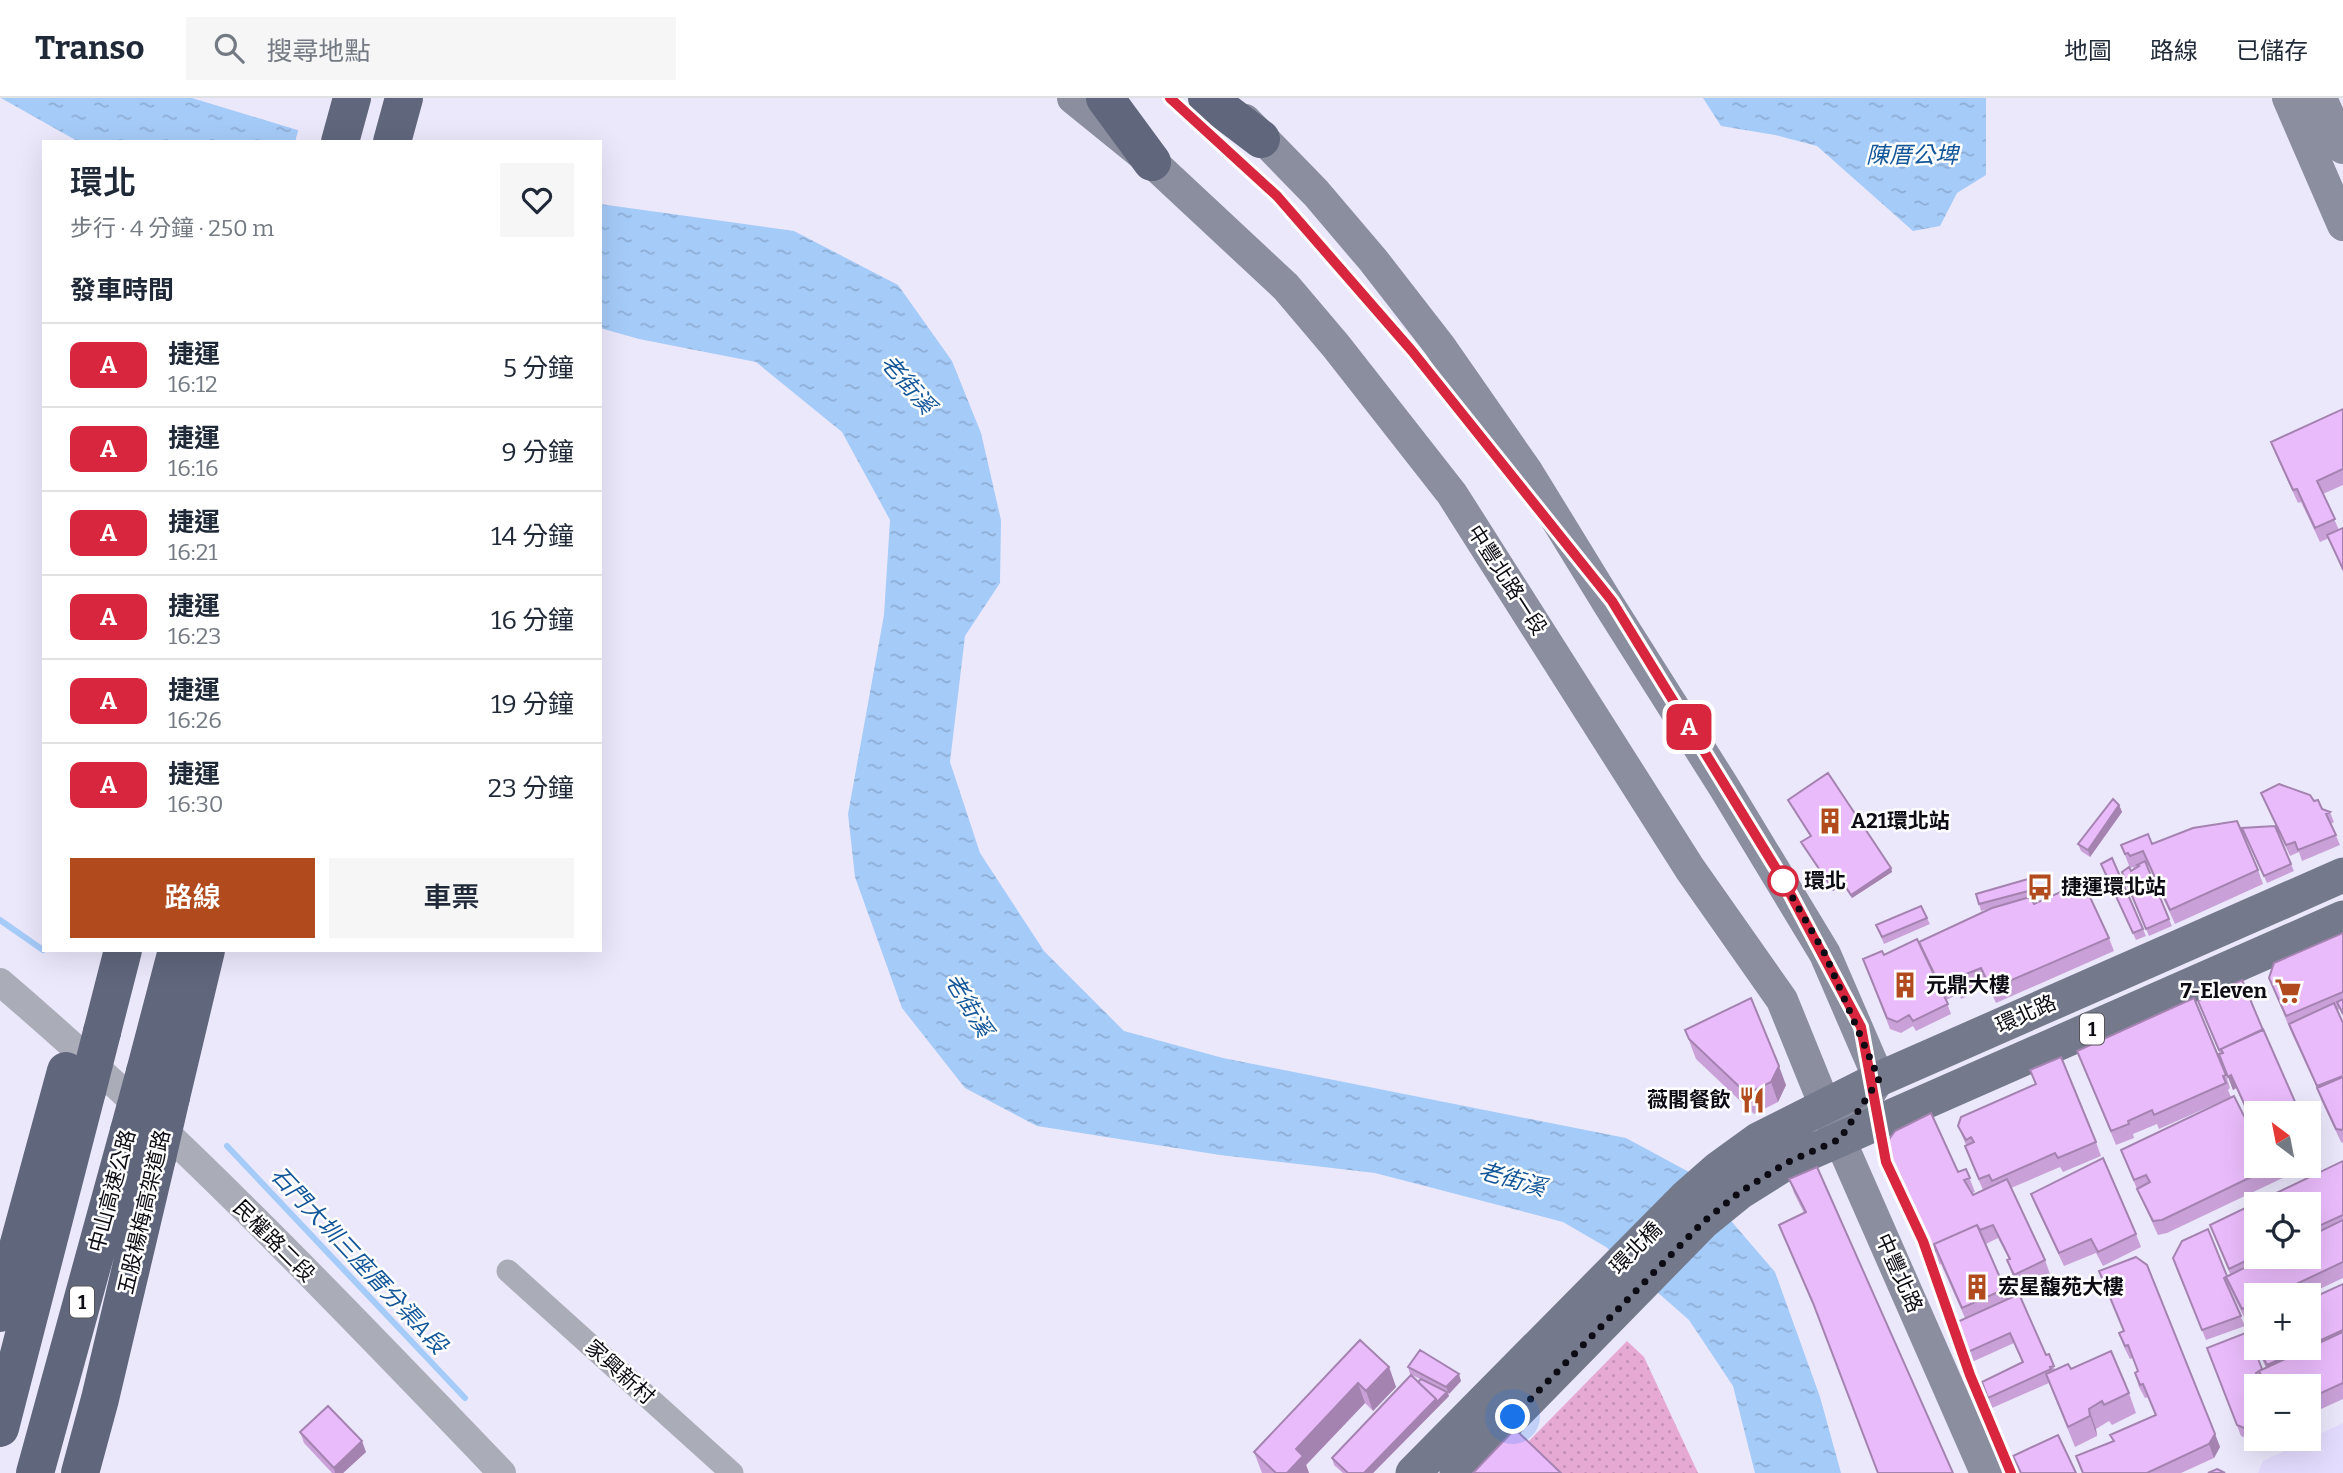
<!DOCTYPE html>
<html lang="zh-TW">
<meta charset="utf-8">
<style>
body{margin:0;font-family:Bitter,"Noto Sans TC",serif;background:#f6f6f7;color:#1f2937;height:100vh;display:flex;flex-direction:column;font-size:26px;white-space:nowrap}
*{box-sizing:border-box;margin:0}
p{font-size:23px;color:#747a83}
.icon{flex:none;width:38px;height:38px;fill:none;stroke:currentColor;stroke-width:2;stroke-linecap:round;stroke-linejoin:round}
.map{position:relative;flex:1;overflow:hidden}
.sheet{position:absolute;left:42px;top:42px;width:560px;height:812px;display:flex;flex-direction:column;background:#fff;border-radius:0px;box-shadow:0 7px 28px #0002}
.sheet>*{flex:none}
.badge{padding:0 14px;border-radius:10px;font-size:24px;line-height:46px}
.needle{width:46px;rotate:328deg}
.tools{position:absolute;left:2244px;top:1003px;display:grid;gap:14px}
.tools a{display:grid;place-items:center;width:77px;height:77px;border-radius:0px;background:#fff;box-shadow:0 7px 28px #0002;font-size:35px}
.you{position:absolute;width:35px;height:35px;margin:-18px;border:5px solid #fff;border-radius:50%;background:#1a73e8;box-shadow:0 0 0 10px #1a73e833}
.map>.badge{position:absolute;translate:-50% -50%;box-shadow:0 0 0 4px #fff}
h2{padding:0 28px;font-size:26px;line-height:63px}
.round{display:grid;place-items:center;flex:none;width:74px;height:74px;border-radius:0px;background:#f6f6f7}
.summary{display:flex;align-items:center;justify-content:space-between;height:119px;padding:0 28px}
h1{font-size:33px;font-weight:600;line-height:52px}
.button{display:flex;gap:14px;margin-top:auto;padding:14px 28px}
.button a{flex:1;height:80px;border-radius:0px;background:#b14b1e;color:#fff;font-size:28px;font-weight:600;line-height:80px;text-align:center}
.button a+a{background:#f6f6f7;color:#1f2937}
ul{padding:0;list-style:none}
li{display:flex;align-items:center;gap:21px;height:84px;padding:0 28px;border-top:2px solid #e0e1e3}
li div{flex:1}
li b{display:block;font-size:26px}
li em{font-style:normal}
li .badge{min-width:77px;font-weight:700;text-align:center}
header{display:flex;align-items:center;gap:42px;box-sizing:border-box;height:98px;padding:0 35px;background:#fff;border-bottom:2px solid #e0e1e3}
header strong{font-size:33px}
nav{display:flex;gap:38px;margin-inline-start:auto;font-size:24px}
.search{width:490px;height:63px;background:#f6f6f7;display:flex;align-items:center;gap:18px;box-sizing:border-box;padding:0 24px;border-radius:0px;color:#747a83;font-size:26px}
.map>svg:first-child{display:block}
</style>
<header>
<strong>Transo</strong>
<div class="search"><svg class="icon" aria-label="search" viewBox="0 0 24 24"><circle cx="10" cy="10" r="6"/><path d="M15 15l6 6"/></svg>搜尋地點</div>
<nav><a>地圖</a><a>路線</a><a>已儲存</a></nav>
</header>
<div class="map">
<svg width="2343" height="1375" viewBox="0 0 2343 1375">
<defs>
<pattern id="grass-dots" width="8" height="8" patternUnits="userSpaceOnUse" patternTransform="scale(1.75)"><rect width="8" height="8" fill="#e6a9d4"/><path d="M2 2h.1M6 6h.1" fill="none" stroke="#c490b5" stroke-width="1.8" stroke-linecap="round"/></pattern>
<pattern id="water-ripples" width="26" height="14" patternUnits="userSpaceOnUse" patternTransform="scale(1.75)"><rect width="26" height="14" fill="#a5cbf8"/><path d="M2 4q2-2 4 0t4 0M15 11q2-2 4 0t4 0" fill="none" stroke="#8dadd4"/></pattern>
</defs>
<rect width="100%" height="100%" fill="#ece8fc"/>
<path fill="#e4dcfe" d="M2343,1325V1375H2258L2263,1363Z"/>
<path fill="url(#grass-dots)" d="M1627,1243L1644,1259L1698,1375H1555L1524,1348Z"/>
<path fill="url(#water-ripples)" d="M1,0H192L337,44H79Z
M1703,0H1986V77L1957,95L1940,128L1913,133L1817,48L1775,37L1721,28Z
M600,106L794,133L898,187L952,263L981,335L1001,422L1000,485L965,538L950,664L980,755L1044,853L1124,933L1223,960L1626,1040L1689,1074L1775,1174L1820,1299L1841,1375H1755L1733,1288L1689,1222L1606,1149L1563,1124L1375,1075L1220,1057L1037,1028L965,990L902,910L855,779L848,716L884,517L890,422L842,334L756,264L639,241L600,230Z"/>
<path fill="#ece8fc" d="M299,29L339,41L341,44H295Z"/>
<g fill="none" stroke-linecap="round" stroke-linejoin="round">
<path stroke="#a5cbf8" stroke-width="6" d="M0,822L43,852
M227,1048L465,1300"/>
<path stroke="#aaadb8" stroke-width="23" d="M508,1173L732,1375"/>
<path stroke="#aaadb8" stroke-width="28" d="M0,884C176,1034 342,1208 502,1375"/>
<path stroke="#8a8e9e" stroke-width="32" d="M1073,0L1152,64L1286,189L1336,248L1452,396L1690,771L1782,902L1825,1008L1986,1375
M2288,0L2343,127
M2321,0L2343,50
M1245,22L1316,95L1373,162L1439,247L1528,375L1609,507L1724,689L1825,856L1879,981L1840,1041"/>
<path stroke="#74798c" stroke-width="35" d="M1413,1375L1685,1100L1718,1071L1758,1042L1879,981L2343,777
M1457,1375L1703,1124L1740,1094L1786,1065L2343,820"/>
<path stroke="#60667c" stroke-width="38" d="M1105,0L1152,64
M1207,0L1261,41
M340,44L352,0
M392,44L404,0
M102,934L123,852
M145,974L177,852
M171,999L206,852
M0,1215L66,973
M0,1330L87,993
M35,1375L129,1033
M80,1375L100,1301L157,1060"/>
<path stroke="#60667c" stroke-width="38" d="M87,993L102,934
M129,1033L145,974
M157,1060L171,999"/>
</g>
<path fill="#c9a1d8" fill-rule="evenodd" d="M2343,311V387L2323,396L2339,432L2343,430V474L2329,440L2320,444L2301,404L2298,405L2276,357L2271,344Z
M2261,695L2314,703L2322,711L2330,714L2334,724L2331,726L2340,747L2302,763L2299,754L2290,758Z
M1788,702L1891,770L1892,774L1852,800L1843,787L1833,793L1803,747L1801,744L1810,738Z
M2119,707L2122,714L2090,759L2081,753L2078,746Z
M2242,730L2291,766L2294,773L2267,785Z
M2152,746L2258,772L2263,786L2175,826L2148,767H2146L2172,828L2149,838L2124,781L2131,773L2134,771L2133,769L2130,770L2121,747Z
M2101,766L2143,831L2146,838L2136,842Z
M2028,781L2035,799L2030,800L2034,806L2109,840L2114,853L1996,905L1986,883L1972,889L1974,895L1961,901L1959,896L1946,902L1951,916L1916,933L1913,928L1901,935L1890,931L1863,861L1884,857L1919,845L1992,810L1981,813L1979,806Z
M1927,820L1930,826L1884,846L1876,827Z
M2343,835V918L2340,911L2337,912L2343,925V1045L2341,1044L2322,1004L2317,990L2292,936L2269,880Z
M2242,882L2256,1068H2308L2167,1135L2158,1137L2139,1096L2121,1052L2248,1017L2236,990L2233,992L2220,956L2198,903Z
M1685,932L1786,987L1778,1004L1754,1016L1696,961Z
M2077,953L2226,977L2230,990L2228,992L2231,999L2159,1031L2157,1026L2133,1036L2134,1040L2116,1047Z
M2030,972L2096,1044L2101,1058L2063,1074L2060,1069L2011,1090L2045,1162L2050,1176L2019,1191L2012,1176L2007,1162L2009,1161L1998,1140L1986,1146L2009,1201L2046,1257L2049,1256L2055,1272L2071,1271L2129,1295L2136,1315L2112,1327L2109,1323L2096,1331L2097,1338L2075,1349L2049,1285L1992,1310L1982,1284L2022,1264L2014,1245L1972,1264L1955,1225L1965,1220L1941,1166L1930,1171L1880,1054L1958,1074L1966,1071L1975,1094L1972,1095L1973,1097L1983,1092L1970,1062L1965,1048L1966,1047L1958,1028L2035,986Z
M2308,1034L2315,1053L2312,1065L2308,1067Z
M2343,1063V1180L2307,1197H2256V1221L2247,1225L2229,1189L2228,1190L2245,1228L2206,1242L2176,1170L2227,1178L2230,1176L2210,1127ZM2308,1106V1158H2256Z
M1789,1081L1953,1375L1818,1218L1779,1127L1804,1115L1794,1095Z
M2031,1096L2136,1136L2141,1149L2103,1168L2096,1155L2064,1168L2036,1109Z
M2099,1173L2215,1336L2220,1349L2214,1360L2181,1375H2082L2076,1358L2113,1343L2110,1337L2155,1317L2148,1299L2145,1300L2139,1289L2135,1275L2138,1273L2133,1260L2130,1261L2124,1249L2119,1235L2124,1233Z
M2343,1186V1301L2308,1317V1288H2264L2263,1284L2256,1288V1340H2260L2255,1343L2241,1338L2207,1250L2262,1271L2266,1270L2257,1250H2308V1202Z
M1360,1242L1389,1269L1396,1289L1373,1313L1365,1305L1306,1367L1309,1375H1262L1254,1354Z
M1408,1269L1461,1283L1449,1296L1448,1295L1449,1298L1373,1375H1343L1334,1367L1332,1360L1418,1284L1420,1281L1410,1276Z
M300,1334L366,1354L343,1375H332L304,1345Z"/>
<path fill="#a483b0" d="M2119,707L2122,714L2090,759L2088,752Z
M1891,770L1892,774L1852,800L1851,797Z
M1842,783L1843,787L1833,793L1832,790Z
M1779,968L1786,987L1778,1004L1771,984Z
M2231,977L2236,990L2233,992L2228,979Z
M2310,1039L2315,1053L2312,1065L2308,1056V1047Z
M1389,1269L1396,1289L1373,1313L1366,1293Z
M1459,1276L1461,1283L1449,1296L1446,1289Z
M1358,1285L1365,1305L1306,1367L1309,1375H1287L1296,1351Z
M1447,1294L1449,1298L1373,1375H1364L1436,1301Z
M2089,1311L2096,1331L2097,1338L2090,1318Z
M2215,1336L2220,1349L2214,1360L2209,1346Z
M362,1343L366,1354L343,1375H335L334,1370Z"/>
<path fill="#eabbfb" stroke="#a483b0" stroke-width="2" d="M2343,311V371L2317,383L2335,421L2315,430L2297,391L2293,392L2271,344Z
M2343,430V471L2327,437Z
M1828,675L1891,770L1851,797L1842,783L1832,790L1801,744L1811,738L1788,702Z
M2279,686L2310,697L2314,703L2318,702L2322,711L2330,714L2326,716L2336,737L2298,752L2295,744L2286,747L2261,695Z
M2113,701L2119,707L2088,752L2078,746Z
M2237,723L2258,772L2170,812L2143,753L2130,758L2128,755L2125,756L2121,747L2148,736L2152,746L2193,730Z
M2275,728L2291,766L2264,778L2242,730Z
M2112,760L2143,831L2133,835L2101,766Z
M2145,763L2169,821L2146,831L2122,774L2129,769L2131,773L2139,768L2137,767Z
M2028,781L2032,792L1979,806L1976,796Z
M2083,784L2109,840L1991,891L1981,870L1966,876L1969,881L1956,887L1954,882L1940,888L1919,844L1992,810L2030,799L2034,806Z
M1921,808L1927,820L1882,839L1876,827Z
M2343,835V894L2286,918L2269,880L2274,865Z
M1917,841L1948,906L1913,923L1909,917L1897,924L1887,920L1863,861L1882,853L1884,857Z
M2242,882L2263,932L2219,952L2198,903Z
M1751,900L1779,968L1771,984L1747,996L1689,941L1685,932Z
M2194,900L2226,977L2223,978L2226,985L2154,1017L2152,1012L2128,1023L2129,1026L2111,1033L2077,953Z
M2343,901V916L2337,904Z
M2334,905L2343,925V978L2317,988L2289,926Z
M2263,931L2300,1015H2256V1068H2274L2162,1122L2153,1123L2137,1091L2150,1084L2146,1077L2134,1082L2121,1052L2234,998L2244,1018L2249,1016L2231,977L2228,979L2219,956L2223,955L2221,951Z
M2061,959L2096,1044L2058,1060L2055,1055L1992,1083L1989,1077L1979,1081L1965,1048L1974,1044L1971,1039L1966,1042L1958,1028L1961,1019L2036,986L2030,972Z
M2343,979V1032L2336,1031L2317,990Z
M1931,1015L1958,1074L1966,1071L1970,1080L1964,1082L1973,1097L2007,1081L2045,1162L2014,1177L2007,1162L2010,1161L1993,1127L1980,1132L1977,1127L1934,1146L1936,1152L1925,1157L1880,1054L1895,1033Z
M2103,1060L2136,1136L2098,1154L2091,1141L2059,1155L2031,1096Z
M2343,1063V1117L2308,1133V1106H2256V1158L2229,1171L2210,1127Z
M1817,1069L1953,1375H1878L1813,1205L1779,1127L1806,1114L1789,1081Z
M2343,1122V1164L2273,1197H2256V1205L2242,1211L2226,1179L2268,1158H2308V1139Z
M1977,1127L2005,1191L1962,1210L1934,1146Z
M2208,1131L2227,1178L2224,1180L2241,1218L2202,1232L2173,1160L2182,1143Z
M2136,1159L2147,1167L2215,1336L2209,1346L2147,1375H2083L2076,1358L2114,1343L2110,1337L2156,1317L2143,1286L2140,1287L2135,1275L2138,1273L2128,1247L2125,1248L2119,1235L2124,1233L2099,1173Z
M2343,1186V1232L2308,1248V1202Z
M2019,1196L2046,1257L2049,1256L2054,1268L2050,1269L2051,1271L1988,1300L1982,1284L2023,1264L2010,1235L1968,1254L1955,1225Z
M2256,1226V1244L2249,1229Z
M2248,1234L2262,1271L2256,1275L2263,1288H2256V1331L2251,1333L2237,1327L2207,1250Z
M2343,1234V1285L2308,1301V1288H2266L2259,1273Z
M1360,1242L1389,1269L1366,1293L1358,1285L1296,1351L1303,1358L1287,1375H1276L1254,1354Z
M2258,1250H2305L2267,1267Z
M1420,1252L1459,1276L1446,1289L1408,1269Z
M2111,1253L2129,1295L2104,1307L2102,1303L2089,1311L2090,1318L2068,1329L2046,1276L2068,1266L2071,1271Z
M1411,1277L1436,1301L1364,1375H1348L1332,1360Z
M1421,1281L1447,1294L1437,1304L1436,1301L1418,1284Z
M328,1308L362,1343L334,1370L300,1334Z
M1515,1331L1561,1375H1473Z
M2058,1337L2076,1375H2021L2013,1358Z
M2217,1371L2225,1375H2208Z"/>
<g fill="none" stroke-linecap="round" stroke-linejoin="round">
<g stroke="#fff" stroke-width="16">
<path id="line" d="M1170,0L1277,98L1412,253L1612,503L1783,782L1861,929L1886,1064L1923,1143L1970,1277L2011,1375"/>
</g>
<use href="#line" stroke="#d7263d" stroke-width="10"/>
<path stroke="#0d0b13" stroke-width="7" stroke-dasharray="0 12.6" d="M1513,1319L1703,1124L1740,1094L1786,1065L1840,1041L1879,981L1825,856L1783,783"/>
</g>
<defs>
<g id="building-bare" transform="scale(2.1)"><path d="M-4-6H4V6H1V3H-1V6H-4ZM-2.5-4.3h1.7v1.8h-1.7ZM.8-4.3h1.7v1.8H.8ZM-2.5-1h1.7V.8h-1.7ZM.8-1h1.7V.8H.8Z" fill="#b14b1e" stroke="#fff" stroke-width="2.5" paint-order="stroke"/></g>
<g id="bus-bare" transform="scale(2.1)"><path d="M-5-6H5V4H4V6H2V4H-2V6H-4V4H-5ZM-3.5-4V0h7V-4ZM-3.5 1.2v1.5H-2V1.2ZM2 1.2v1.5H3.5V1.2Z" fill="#b14b1e" stroke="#fff" stroke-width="2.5" paint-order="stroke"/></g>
<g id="supermarket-bare" transform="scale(2.1)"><path d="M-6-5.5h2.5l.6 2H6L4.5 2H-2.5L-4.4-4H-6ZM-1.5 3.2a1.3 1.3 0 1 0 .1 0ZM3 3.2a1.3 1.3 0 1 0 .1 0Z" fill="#b14b1e" stroke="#fff" stroke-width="2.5" paint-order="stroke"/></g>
<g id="restaurant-bare" transform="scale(2.1)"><path d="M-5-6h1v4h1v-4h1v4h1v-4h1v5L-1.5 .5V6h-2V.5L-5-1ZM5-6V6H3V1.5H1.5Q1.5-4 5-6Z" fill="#b14b1e" stroke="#fff" stroke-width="2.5" paint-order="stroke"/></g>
</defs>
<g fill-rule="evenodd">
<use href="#building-bare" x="1830" y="723"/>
<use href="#bus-bare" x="2040" y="789"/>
<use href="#building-bare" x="1905" y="887"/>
<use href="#supermarket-bare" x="2288" y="893"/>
<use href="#restaurant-bare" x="1752" y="1002"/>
<use href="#building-bare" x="1977" y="1189"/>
</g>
<circle fill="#fff" stroke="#d7263d" stroke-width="3.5" cx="1783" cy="783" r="14"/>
<g text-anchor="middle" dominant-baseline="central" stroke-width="5" stroke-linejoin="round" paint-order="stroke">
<g fill="#fff" stroke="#56545a" stroke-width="2">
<rect x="2080" y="915.5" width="24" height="31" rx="5"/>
<rect x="70" y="1188.5" width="24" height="31" rx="5"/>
</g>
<g font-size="19" font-weight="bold" fill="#0d0b13">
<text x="2092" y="931">1</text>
<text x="82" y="1204">1</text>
</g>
<g font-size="21" fill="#0d0b13" stroke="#fff">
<text transform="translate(1507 482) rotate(57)">中豐北路一段</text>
<text transform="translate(2026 916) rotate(-24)">環北路</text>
<text transform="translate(112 1093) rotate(-75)">中山高速公路</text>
<text transform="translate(144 1114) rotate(-77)">五股楊梅高架道路</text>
<text transform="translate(274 1143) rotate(45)">民權路二段</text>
<text transform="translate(1636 1150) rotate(-45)">環北橋</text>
<text transform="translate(1899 1175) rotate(66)">中豐北路</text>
<text transform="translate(620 1274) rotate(42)">家興新村</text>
</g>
<g font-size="21" font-weight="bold" fill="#0d0b13" stroke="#fff" text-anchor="start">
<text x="1851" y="723">A21環北站</text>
<text x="2061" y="789">捷運環北站</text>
<text x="1926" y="887">元鼎大樓</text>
<text x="2267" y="893" text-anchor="end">7-Eleven</text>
<text x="1731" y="1002" text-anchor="end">薇閣餐飲</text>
<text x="1998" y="1189">宏星馥苑大樓</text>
</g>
<g font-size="21" font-weight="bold" fill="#0d0b13" stroke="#fff" text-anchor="start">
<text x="1804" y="783">環北</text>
</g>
<g font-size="23" font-style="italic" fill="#145799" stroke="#fff">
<text x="1912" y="57">陳厝公埤</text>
<text transform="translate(908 286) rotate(49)">老街溪</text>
<text transform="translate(969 907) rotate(59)">老街溪</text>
<text transform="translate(1512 1081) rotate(16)">老街溪</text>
<text transform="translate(359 1162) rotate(47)">石門大圳三座厝分渠A段</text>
</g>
</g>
</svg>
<div class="tools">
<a><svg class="needle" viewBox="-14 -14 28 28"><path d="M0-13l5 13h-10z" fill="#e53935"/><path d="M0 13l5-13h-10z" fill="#747a83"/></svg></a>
<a><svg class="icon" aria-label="locate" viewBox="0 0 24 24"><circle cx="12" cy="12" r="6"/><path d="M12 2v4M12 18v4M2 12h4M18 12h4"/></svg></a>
<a>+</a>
<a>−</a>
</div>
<div class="you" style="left:1513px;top:1319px"></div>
<b class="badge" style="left:1689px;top:629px;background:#d7263d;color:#fff">A</b>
<section class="sheet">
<div class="summary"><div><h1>環北</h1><p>步行 · 4 分鐘 · 250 m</p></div><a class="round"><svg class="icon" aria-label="heart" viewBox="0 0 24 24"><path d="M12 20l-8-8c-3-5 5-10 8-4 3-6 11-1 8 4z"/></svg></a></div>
<h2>發車時間</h2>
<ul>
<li><span class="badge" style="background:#d7263d;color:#fff">A</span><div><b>捷運</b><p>16:12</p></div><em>5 分鐘</em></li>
<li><span class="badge" style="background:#d7263d;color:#fff">A</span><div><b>捷運</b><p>16:16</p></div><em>9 分鐘</em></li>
<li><span class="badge" style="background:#d7263d;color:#fff">A</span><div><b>捷運</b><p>16:21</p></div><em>14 分鐘</em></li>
<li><span class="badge" style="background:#d7263d;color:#fff">A</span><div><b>捷運</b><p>16:23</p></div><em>16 分鐘</em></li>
<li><span class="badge" style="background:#d7263d;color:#fff">A</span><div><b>捷運</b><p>16:26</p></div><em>19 分鐘</em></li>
<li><span class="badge" style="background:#d7263d;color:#fff">A</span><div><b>捷運</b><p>16:30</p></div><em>23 分鐘</em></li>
</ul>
<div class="button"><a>路線</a><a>車票</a></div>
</section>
</div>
